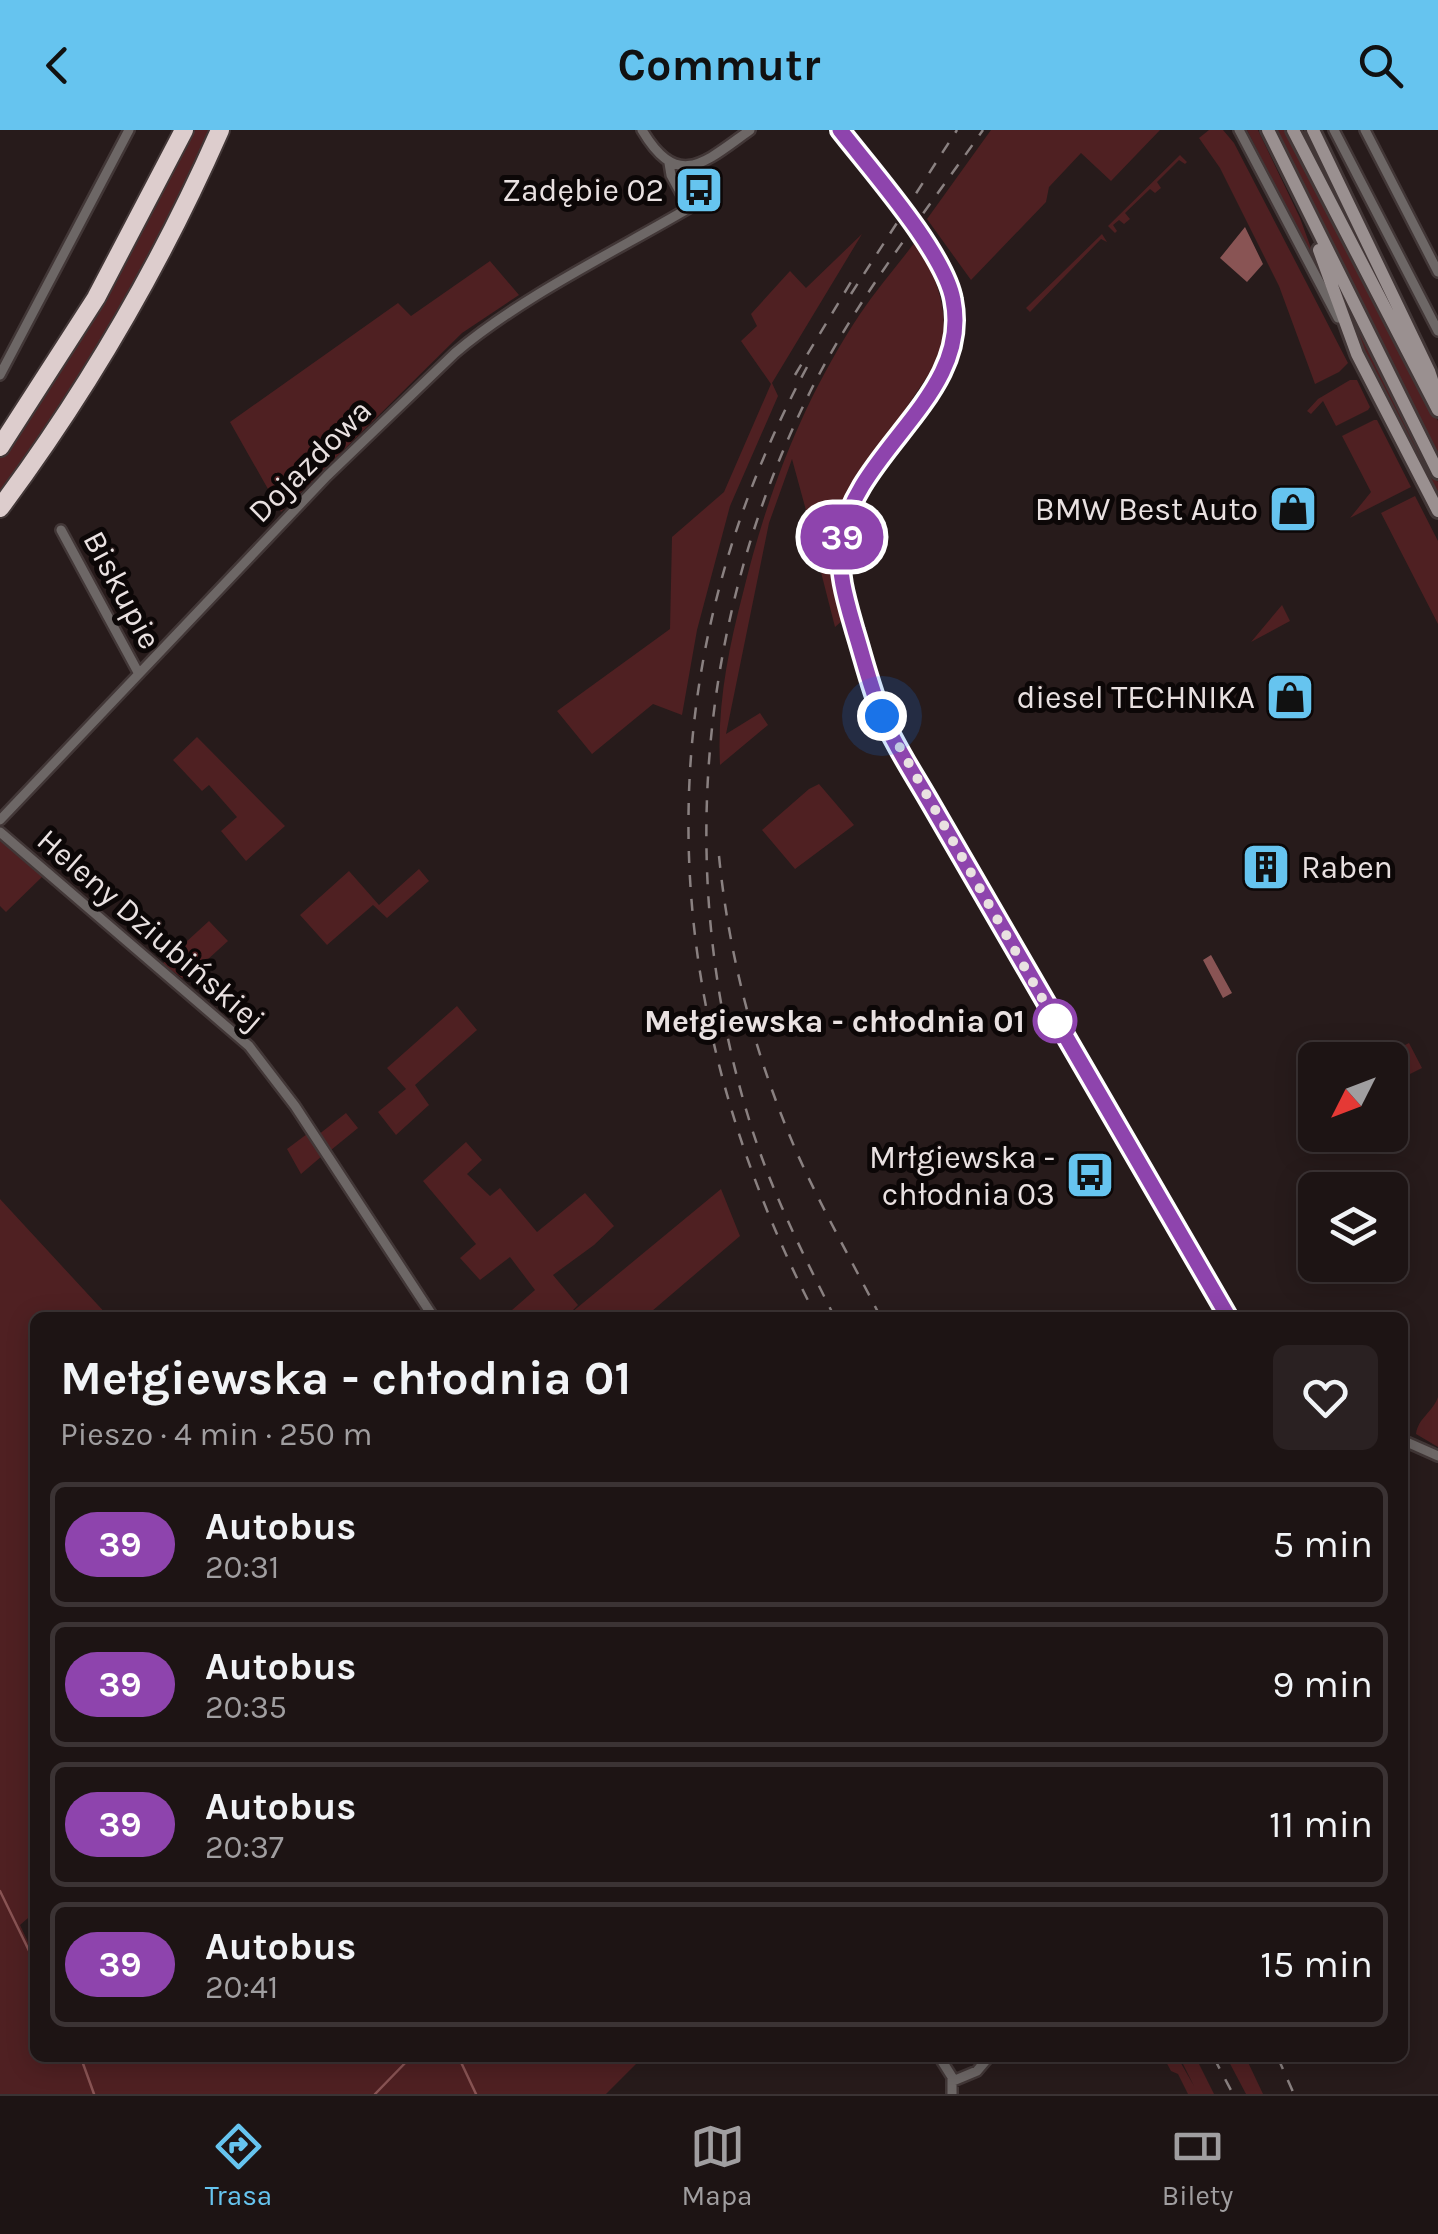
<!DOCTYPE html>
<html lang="pl">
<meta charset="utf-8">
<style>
body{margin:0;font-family:Karla,sans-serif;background:#2a2122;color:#f1f3f6;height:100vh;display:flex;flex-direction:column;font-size:38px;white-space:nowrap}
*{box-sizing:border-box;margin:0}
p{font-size:32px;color:#a09ea0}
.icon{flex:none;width:55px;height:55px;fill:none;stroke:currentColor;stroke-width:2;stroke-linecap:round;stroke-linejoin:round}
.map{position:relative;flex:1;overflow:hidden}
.panel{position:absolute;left:30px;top:1182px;width:1378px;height:750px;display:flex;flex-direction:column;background:#1d1414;border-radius:15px;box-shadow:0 5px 25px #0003,0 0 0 2px #3b3334}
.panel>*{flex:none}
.badge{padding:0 20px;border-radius:32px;font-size:35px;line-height:65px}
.needle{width:65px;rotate:228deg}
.buttons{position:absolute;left:1298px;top:912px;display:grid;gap:20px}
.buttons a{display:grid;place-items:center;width:110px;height:110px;border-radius:15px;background:#1d1414;box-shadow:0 5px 25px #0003,0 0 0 2px #3b3334;font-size:50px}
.you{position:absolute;width:50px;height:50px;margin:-25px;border:8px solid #fff;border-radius:50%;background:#1a73e8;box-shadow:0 0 0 15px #1a73e833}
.map>.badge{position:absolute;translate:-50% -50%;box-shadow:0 0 0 5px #fff}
.round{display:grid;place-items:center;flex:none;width:105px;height:105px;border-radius:15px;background:#2a2122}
.head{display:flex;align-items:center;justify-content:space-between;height:170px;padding:0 30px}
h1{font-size:48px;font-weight:700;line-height:75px}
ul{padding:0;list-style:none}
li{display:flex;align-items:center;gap:30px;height:125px;margin:0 20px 15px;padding:0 10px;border:5px solid #3b3334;border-radius:15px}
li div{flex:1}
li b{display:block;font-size:38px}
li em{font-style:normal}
li .badge{min-width:110px;font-weight:700;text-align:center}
header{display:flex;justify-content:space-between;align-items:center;height:130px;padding:0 30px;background:#66c4ef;color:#111;font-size:45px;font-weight:700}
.tab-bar{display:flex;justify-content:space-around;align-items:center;height:140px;border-top:2px solid #3b3334;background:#1d1414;font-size:28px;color:#a09ea0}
.tab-bar a{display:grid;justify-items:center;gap:5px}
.tab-bar .active{color:#66c4ef}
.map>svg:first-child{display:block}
</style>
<header><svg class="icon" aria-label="back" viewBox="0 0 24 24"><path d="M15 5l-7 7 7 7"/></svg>Commutr<svg class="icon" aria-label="search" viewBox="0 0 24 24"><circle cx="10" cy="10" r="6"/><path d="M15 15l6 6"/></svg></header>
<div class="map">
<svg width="1438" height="1964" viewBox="0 0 1438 1964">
<rect width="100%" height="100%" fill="#271b1b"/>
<path fill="#4f2022" d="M190,0H213L164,103L75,258L0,367V328L47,260Z
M991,0H1160L1111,51L1081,23L1049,57L1046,72L971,150L927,89Z
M1209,0H1223L1234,13L1348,233L1339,242L1315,254L1279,156L1220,38L1199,8Z
M1247,0H1258L1300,88L1323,151Z
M1275,0H1288L1438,291V332Z
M1180,25L1187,32L1185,34L1179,30L1157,52L1161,58L1155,63L1150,59L1125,83L1130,89L1124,94L1119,90L1113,95L1117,101L1115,103L1108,96Z
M862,104L772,253L778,266L730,376L697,500L682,585L653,574L592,624L557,581L670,499L672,407L724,362L771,254L741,211L757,196L751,184L790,141L806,158Z
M1102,104L1107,112L1101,109L1030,182L1026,178Z
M915,112C940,151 955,194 933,238L853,357L837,390L810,395L792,329L769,393L726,604L760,583L768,595L720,635C717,577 728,520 743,463C767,364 803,270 860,184C877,159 897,136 915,112Z
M490,131L519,165L462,203L281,382L230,292L398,173L411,186Z
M1326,132L1438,352V368L1347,189Z
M1350,250H1357L1370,277L1368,280L1336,296L1323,271L1311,284L1307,281L1318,269Z
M1374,290H1377L1411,357L1350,388L1371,362L1342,306Z
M1415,366L1438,411V494L1381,383Z
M829,398L835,401L833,439L843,490L835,497L811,403Z
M1282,475L1290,491L1251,512Z
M197,607L285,696L246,731L221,701L237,687L209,655L202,661L173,630Z
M819,654L854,695L795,739L762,700L809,659Z
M0,709L43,746L6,782L0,776Z
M419,739L429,751L387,788L373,775L327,815L300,785L349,741L379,775Z
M209,791L228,811L185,850L162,834Z
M457,876L477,900L415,955L429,975L396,1005L378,982L406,959L387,938Z
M1409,913L1422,938L1400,949L1390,927L1395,920Z
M346,983L358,998L331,1020L318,1005Z
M307,1004L322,1026L301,1044L287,1019Z
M466,1012L482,1030L467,1044L490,1066L500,1058L537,1102L585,1063L614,1096L594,1115L553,1145L578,1175L566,1187L721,1059L740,1106L645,1187H518L512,1180L535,1160L510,1127L480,1150L460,1128L476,1114L423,1051Z
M0,1069L109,1187L35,1188V1782L20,1795L35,1827V1928H642L606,1964H0Z
M1438,1267V1317L1416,1304C1418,1288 1433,1282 1438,1267Z
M1164,1928H1178L1194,1956L1180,1928H1196L1214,1964H1188L1178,1944L1171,1941Z
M1227,1928H1246L1263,1964H1246Z"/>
<path fill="#895454" d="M1245,97L1263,134L1247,152L1220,128Z
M1211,825L1232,863L1223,868L1203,830Z"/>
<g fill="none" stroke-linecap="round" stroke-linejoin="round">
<path stroke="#895454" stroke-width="2.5" d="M0,1761L35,1833
M81,1928L94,1964
M459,1928L476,1964
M375,1964L410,1928"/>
<g stroke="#423737" stroke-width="14">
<path id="street" d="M642,0C678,61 705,32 750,0
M840,0C871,40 945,123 953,169C970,257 871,313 847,389C826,452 873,572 904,628L1229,1188
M1239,0L1338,188
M1334,0L1438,201
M1365,0L1438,142
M680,61L693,54L696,34
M0,245L129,0
M61,400L139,544
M0,690L327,346L455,223C521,167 614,122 689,78L671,45L669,33
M0,702L249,916L295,976L434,1188
M1402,1310L1438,1326
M940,1928L952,1947V1964
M953,1951L977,1941L988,1928"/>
</g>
<g stroke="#423737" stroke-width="18">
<path id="secondary" d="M1268,0L1438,342
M1293,0L1438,280
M1313,0L1429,241L1436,262
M1319,120L1357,224L1438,381"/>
</g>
<g stroke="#423737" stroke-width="22">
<path id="highway" d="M0,317L96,168L184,0
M0,378C87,261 161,134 220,0"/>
</g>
<use href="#street" stroke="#6d6766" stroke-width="9"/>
<use href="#secondary" stroke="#9a9090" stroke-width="12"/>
<use href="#highway" stroke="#ddcdcd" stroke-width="18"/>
<path stroke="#8a8181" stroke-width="2.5" stroke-dasharray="12 12" stroke-linecap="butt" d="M851,164L957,0
M807,237C640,548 655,878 817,1188
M795,245L854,147
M719,726C729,828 756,929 797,1023C822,1079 853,1133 881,1188
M835,1188C802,1122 769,1057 748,986C675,746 699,482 812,258C859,166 924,84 983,0
M1214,1928L1233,1964
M1278,1928L1294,1964"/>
</g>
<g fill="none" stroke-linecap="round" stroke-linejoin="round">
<g stroke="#fff" stroke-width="22">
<path id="line" d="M840,0C871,40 945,123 953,170C972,266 853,321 841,412C837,442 847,473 855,501C864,530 871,560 883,588C896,618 915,646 931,674L1229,1188"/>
</g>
<use href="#line" stroke="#8e44ad" stroke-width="15"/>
<path stroke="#e9e1e1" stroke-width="10" stroke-dasharray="0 18" d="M882,586L1055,891"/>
</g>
<defs>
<g id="bus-square" transform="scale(2.5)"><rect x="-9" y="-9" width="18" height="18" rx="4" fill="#66c4ef" stroke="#0c0707"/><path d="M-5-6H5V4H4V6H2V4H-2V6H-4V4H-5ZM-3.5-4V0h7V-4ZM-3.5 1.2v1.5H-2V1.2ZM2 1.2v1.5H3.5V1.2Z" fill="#111"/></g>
<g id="shop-square" transform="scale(2.5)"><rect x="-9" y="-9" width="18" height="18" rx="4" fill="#66c4ef" stroke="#0c0707"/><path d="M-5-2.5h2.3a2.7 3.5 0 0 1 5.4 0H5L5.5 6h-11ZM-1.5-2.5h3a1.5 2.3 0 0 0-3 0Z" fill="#111"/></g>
<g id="building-square" transform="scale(2.5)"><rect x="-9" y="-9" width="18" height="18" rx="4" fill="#66c4ef" stroke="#0c0707"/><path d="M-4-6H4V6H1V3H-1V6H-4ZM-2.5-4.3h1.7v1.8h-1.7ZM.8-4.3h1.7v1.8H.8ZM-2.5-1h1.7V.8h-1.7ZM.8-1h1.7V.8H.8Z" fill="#111"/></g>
</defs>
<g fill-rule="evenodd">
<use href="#bus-square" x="699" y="60"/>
<use href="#shop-square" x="1293" y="379"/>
<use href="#shop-square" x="1290" y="567"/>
<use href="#building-square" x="1266" y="737"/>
<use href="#bus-square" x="1090" y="1045"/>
</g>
<circle fill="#fff" stroke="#8e44ad" stroke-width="5" cx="1055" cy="891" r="20"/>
<g text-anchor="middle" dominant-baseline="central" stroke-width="10" stroke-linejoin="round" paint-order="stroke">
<g font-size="32" fill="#e9e1e1" stroke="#0c0707" text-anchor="end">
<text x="664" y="60">Zadębie 02</text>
<text x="1258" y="379">BMW Best Auto</text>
<text x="1255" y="567">diesel TECHNIKA</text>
<text x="1301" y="737" text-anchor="start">Raben</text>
<text x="1055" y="1027">Mrłgiewska -<tspan x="1055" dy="37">chłodnia 03</tspan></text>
</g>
<g font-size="32" fill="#e9e1e1" stroke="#0c0707">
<text transform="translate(310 331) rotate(-45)">Dojazdowa</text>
<text transform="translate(122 460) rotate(62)">Biskupie</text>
<text transform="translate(151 800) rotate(41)">Heleny Dziubińskiej</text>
</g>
<g font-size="32" font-weight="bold" fill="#e9e1e1" stroke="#0c0707" text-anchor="end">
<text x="1025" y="891">Mełgiewska - chłodnia 01</text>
</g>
</g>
</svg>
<div class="buttons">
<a><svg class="needle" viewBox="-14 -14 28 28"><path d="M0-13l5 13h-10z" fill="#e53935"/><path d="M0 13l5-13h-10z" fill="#a09ea0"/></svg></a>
<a><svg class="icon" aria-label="layers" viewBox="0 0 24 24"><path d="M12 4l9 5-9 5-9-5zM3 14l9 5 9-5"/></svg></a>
</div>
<div class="you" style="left:882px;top:586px"></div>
<b class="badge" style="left:842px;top:407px;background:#8e44ad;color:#fff">39</b>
<section class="panel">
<div class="head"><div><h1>Mełgiewska - chłodnia 01</h1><p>Pieszo · 4 min · 250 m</p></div><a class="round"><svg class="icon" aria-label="heart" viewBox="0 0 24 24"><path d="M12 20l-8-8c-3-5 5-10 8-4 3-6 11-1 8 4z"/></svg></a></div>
<ul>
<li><span class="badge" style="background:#8e44ad;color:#fff">39</span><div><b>Autobus</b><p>20:31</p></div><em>5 min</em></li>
<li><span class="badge" style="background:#8e44ad;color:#fff">39</span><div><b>Autobus</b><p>20:35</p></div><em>9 min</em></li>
<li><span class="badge" style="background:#8e44ad;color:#fff">39</span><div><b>Autobus</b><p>20:37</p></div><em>11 min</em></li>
<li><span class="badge" style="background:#8e44ad;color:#fff">39</span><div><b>Autobus</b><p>20:41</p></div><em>15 min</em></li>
</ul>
</section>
</div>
<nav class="tab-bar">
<a class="active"><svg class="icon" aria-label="directions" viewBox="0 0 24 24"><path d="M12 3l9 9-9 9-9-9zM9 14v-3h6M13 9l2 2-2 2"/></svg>Trasa</a>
<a><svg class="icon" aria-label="map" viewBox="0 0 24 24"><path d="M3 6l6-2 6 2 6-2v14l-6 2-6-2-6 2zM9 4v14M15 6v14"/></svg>Mapa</a>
<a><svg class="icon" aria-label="tickets" viewBox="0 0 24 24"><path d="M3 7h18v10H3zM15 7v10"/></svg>Bilety</a>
</nav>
